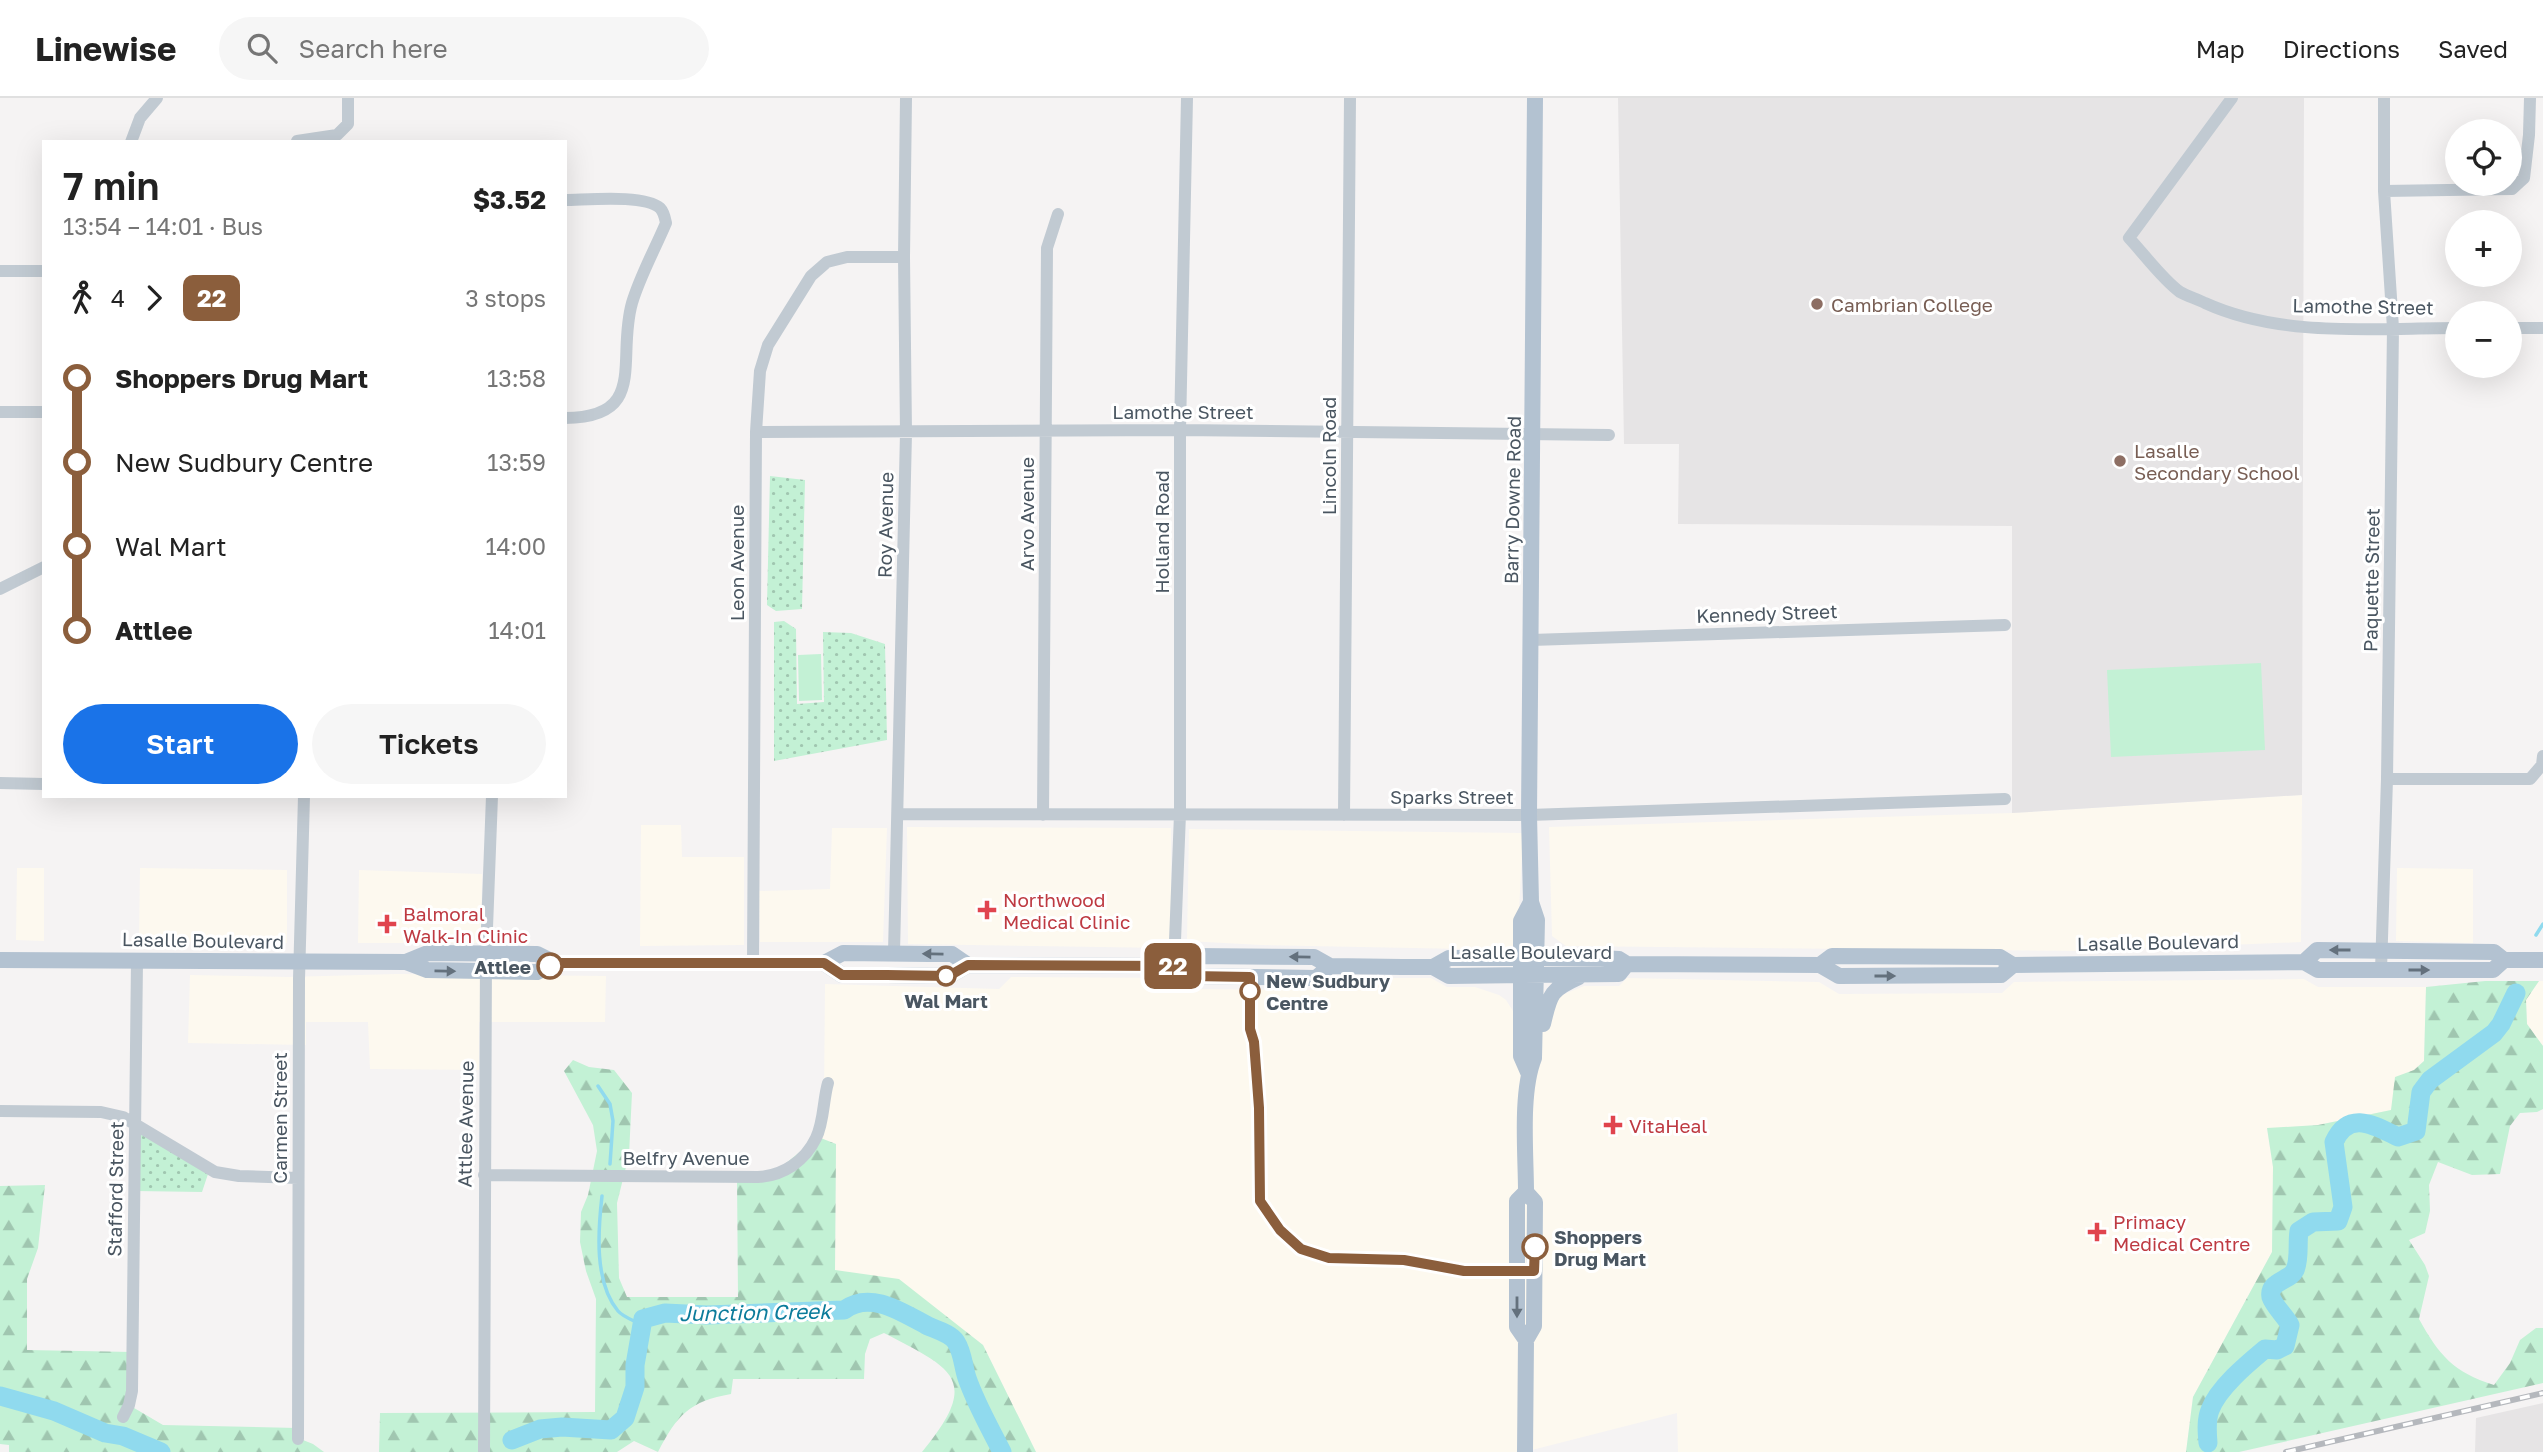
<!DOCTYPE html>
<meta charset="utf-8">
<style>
body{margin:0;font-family:"Golos Text",sans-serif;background:#f6f6f6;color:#222;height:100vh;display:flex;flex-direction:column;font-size:26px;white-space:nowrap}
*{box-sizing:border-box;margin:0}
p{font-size:23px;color:#767676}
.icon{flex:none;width:38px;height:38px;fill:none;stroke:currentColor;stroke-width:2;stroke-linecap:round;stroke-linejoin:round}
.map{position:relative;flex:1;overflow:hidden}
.panel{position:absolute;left:42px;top:42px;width:525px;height:658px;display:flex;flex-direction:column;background:#fff;border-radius:0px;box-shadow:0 7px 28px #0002}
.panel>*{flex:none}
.badge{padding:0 14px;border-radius:10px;font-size:24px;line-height:46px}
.buttons{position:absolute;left:2445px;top:21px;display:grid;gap:14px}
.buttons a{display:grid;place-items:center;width:77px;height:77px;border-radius:50%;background:#fff;box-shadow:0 7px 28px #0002;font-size:35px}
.map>.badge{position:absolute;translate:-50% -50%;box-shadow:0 0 0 4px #fff}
.legs{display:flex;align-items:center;gap:10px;height:77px;padding:0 21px;font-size:23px}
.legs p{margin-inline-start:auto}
.head{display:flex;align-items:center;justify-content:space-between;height:119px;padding:0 21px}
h1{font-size:38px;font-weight:600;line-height:52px}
.cta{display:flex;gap:14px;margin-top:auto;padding:14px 21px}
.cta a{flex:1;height:80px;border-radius:42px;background:#1a73e8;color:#fff;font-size:28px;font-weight:600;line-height:80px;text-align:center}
.cta a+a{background:#f6f6f6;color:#222}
ul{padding:0 21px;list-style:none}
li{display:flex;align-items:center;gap:24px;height:84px;font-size:26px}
li i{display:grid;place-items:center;width:10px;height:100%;margin:0 9px;background:currentColor}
li i::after{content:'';width:18px;height:18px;margin:-9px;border:5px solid;border-radius:50%;background:#fff}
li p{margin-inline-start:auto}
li:first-child i{background:linear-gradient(#0000 50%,currentColor 0)}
li:last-child i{background:linear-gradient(currentColor 50%,#0000 0)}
header{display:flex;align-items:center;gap:42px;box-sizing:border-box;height:98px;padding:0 35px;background:#fff;border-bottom:2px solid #e0e0e0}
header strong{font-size:33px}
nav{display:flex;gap:38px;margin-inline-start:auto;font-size:24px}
.search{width:490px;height:63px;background:#f6f6f6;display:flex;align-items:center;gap:18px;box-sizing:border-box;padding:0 24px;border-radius:38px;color:#767676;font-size:26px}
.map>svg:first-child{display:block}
</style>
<header>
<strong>Linewise</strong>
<div class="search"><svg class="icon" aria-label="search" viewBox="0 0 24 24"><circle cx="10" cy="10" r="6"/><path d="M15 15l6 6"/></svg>Search here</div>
<nav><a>Map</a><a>Directions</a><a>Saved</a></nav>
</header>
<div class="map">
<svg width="2543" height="1354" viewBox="0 0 2543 1354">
<defs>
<pattern id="grass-dots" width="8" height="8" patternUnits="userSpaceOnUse" patternTransform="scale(1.75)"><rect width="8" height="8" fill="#c3f1d5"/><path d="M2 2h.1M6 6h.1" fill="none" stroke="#a0c6b0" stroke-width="1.8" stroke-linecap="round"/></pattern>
<pattern id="forest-firs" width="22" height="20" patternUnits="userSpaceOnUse" patternTransform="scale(1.75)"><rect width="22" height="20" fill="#c3f1d5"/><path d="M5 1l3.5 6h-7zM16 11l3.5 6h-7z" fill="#a0c6b0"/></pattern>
</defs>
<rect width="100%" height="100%" fill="#f5f3f3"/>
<path fill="#fdf9ef" d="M2302,697L2301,844L2086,853L1865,851L1566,848L1552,838L1549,729L2012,715Z
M641,727H681L682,759H744V847L640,848Z
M907,729L1171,730V844L1168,850L908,846Z
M832,730H887L883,844H760L759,793L830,791Z
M1189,731L1523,735L1517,852L1261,847L1187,843Z
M17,770H44V843L16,842Z
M140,770L287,772V845L139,843Z
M2397,770L2473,771V845L2396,843Z
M359,772L482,776L481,845H358Z
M397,876L606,878L605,924H479V972L370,971L368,924H306V947L188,945L190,877L288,879Z
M1011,879L1174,880L1191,891L1316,892L1329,880H1431L1447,889H1475L1499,897L1506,902L1520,924L1546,918L1549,909L1562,897L1584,888H1619L1627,880L1819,884L1839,896L2002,895L2014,884L2304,881L2318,889H2426L2424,963L2414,972L2392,1012L2318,1027L2267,1031L2273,1069L2272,1154L2193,1299L2186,1354H1678L1677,1315L1524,1354H1036L983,1247L899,1182L835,1173L836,1046L818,1039L824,999L825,886L999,891Z
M2539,883H2543V948L2527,926L2526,902Z"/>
<path fill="#e6e4e5" d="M1618,0H2304L2302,697L2012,715V428L1678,426L1679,346H1624Z
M2543,1305V1354H2475L2476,1320Z"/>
<path fill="url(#grass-dots)" d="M770,378L805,382L802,511L776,513L767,507Z
M784,523L796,531L797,606L824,604L823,534L851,535L885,546L887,642L774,663V524Z
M136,1028L209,1073L202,1094L135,1093Z"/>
<path fill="url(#forest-firs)" d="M2485,883H2539L2526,902L2527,926L2543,948V1011L2537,1014L2520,1015L2510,1028L2500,1076L2472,1077L2438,1064L2429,1087L2430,1113L2425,1135L2409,1142L2425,1167L2429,1178L2419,1221C2439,1257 2453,1274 2494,1287L2510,1265L2520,1242L2536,1230H2543V1285L2239,1354H2186L2193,1299L2272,1154L2273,1069L2267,1030L2318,1027L2391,1012L2395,979L2414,972L2424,963L2426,889Z
M573,962L589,969L614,972L632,995L629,1057L617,1105L619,1180L627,1199H738L737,1080L769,1079L818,1039L836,1046L835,1172L899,1181L983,1247L1036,1354H922C982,1281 953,1271 884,1235L870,1241L865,1256L864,1281H733L731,1296C690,1303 677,1317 658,1354L634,1343L617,1354H379L380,1315L595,1314L596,1201L586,1173L580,1144L581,1114L588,1097L597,1053L593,1027L564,973Z
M45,1087L38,1150L27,1181V1252L132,1254L129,1307L163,1327L297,1330L298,1340L313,1346L324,1354H9V1347L0,1346V1088Z"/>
<path fill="#c3f1d5" d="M821,556L822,602L799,603L798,557Z
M2261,565L2265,652L2111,659L2107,572Z"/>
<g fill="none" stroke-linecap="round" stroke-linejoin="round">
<path stroke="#90daee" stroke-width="3.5" d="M2536,837L2543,826
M598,988L610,1006L613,1023L610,1066
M602,1098C598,1133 594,1184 618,1213C623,1219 635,1223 642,1227"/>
<path stroke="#90daee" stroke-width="19" d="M0,1298L54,1313L105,1335L123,1338L161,1354
M512,1342L540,1331L562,1329L611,1332L625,1320L635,1289V1267L643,1221L665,1215L707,1217L844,1212C871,1192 903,1215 928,1228C937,1232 951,1236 956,1244C963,1255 963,1268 967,1280C976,1306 990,1330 1002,1354
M2208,1345C2207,1334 2206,1322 2210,1312C2218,1290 2247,1266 2265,1251L2277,1252L2285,1248L2290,1227C2285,1218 2274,1208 2271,1199C2268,1183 2290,1183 2295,1172C2300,1161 2297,1146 2299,1133L2313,1124L2338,1123L2343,1109L2334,1044C2349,1011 2375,1028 2398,1039L2416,1033L2421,994L2430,982L2494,935L2501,926L2516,895"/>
<path stroke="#c1cad2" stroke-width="12" d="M2232,0L2129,140C2144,156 2163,182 2180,194C2187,198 2197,201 2205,205C2282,240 2374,230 2457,230
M297,43L337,37L348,26V0
M131,44L140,20L157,0
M2384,93L2512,91L2524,80L2529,37L2530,0
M565,102C586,102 644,96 660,110C664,114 665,120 666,125C655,151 640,178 632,205C616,261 649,320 565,320
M0,173H44
M2510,230H2543
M0,314H44
M756,334L1180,332L1609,337
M0,491L44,469
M1531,542L2005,527
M2387,681H2530L2542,667L2543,658
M0,685L44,686
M899,716L1529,717L2005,701
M1043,717L1047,150L1058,116
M1344,717L1350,0
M894,855L906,335L904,159L906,0
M753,865L756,334L760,273L768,247L811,178L827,164L847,159H904
M1174,868L1180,716V332L1187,0
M2381,872L2387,681L2393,230L2384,93V0
M0,1013L101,1014L123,1019L215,1074L239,1078L298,1080
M484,1077L758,1079C783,1078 805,1063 816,1040C824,1024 823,1002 828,985
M123,1319L129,1307L132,1293L137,863
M298,1341L299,881L304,698
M484,1354L486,856L492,698"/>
<path stroke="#b3c2d1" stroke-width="16" d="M0,862L406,864L427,872L537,874L555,865H824L843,855L929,856H952L968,867
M406,864L428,855L537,856L555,865
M2304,864L2317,852L2494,854L2504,862H2543
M824,865L842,877H887L949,878L968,867L1174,868L1194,858L1314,859L1330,868L1402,869H1433L1449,860H1601L1619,861L1627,866L1820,867L1839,878L2001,877L2013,867
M1820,867L1832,858L2000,859L2013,867L2304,864L2318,872H2493L2504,862
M1174,868L1191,878L1316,880L1330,868
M1433,869L1449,878L1619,876L1627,866
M1543,926C1550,896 1550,892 1579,879
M1528,974L1521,958V823L1531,804
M1526,1242L1517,1229V1103L1526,1094
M1525,1354L1526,1242L1534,1228L1535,1104L1526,1094C1526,1056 1520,995 1534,960L1537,822L1531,804L1529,717L1535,0"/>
<g stroke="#b5b8bd" stroke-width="6">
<path id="rail" d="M2286,1354L2543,1295"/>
</g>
<use href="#rail" stroke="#fff" stroke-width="3.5" stroke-dasharray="10" stroke-linecap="butt"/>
</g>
<defs><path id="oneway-solid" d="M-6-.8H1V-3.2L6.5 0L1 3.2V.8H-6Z" transform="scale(1.75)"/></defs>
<g fill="#64717d">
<use href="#oneway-solid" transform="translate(2340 852) rotate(180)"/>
<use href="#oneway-solid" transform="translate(933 856) rotate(-179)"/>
<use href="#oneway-solid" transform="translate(1300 859) rotate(-179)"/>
<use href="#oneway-solid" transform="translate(2419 872)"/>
<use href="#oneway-solid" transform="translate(445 873) rotate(1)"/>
<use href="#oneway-solid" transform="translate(1885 878)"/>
<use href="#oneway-solid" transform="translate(1517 1209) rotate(90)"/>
</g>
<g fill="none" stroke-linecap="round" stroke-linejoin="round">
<g stroke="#fff" stroke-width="16">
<path id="line-1" d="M550,868L555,865H824L842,877H887L949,878L968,867L1174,868L1191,878L1250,879V931L1254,944L1259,1010L1260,1103L1280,1132L1301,1151L1329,1160L1404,1162L1464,1173H1534L1535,1149"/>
</g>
<use href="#line-1" stroke="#8b5e3c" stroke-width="10"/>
</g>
<g fill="#8d6e63" stroke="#fff" stroke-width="2.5">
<circle cx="1817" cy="206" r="7"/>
<circle cx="2120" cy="363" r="7"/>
</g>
<g fill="#e0444e" stroke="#fff" stroke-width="2.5">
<path d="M983.5 801.5h7v7h7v7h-7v7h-7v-7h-7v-7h7z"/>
<path d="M383.5 815.5h7v7h7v7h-7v7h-7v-7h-7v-7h7z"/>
<path d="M1609.5 1016.5h7v7h7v7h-7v7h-7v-7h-7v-7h7z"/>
<path d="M2093.5 1123.5h7v7h7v7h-7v7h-7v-7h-7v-7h7z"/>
</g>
<g fill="#fff" stroke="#8b5e3c" stroke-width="3.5">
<circle cx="550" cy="868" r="12"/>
<circle cx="946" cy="878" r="9"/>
<circle cx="1250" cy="893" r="9"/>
<circle cx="1535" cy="1149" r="12"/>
</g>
<g text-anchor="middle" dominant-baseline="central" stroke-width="6" stroke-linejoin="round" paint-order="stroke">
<g font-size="19" fill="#785e54" stroke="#fff" text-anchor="start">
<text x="1831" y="206">Cambrian College</text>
<text x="2134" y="352">Lasalle<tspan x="2134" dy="22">Secondary School</tspan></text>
</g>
<g font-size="19" fill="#4a5661" stroke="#fff">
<text transform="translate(2363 208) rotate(1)">Lamothe Street</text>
<text x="1183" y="313">Lamothe Street</text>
<text transform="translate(1328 358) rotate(-90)">Lincoln Road</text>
<text transform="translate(1512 402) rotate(-89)">Barry Downe Road</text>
<text transform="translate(1026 416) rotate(-90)">Arvo Avenue</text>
<text transform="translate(885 427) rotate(-89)">Roy Avenue</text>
<text transform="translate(1161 434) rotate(-90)">Holland Road</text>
<text transform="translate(736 465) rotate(-90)">Leon Avenue</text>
<text transform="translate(2371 482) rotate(-89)">Paquette Street</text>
<text transform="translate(1767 515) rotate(-2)">Kennedy Street</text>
<text x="1452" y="698">Sparks Street</text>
<text transform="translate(203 842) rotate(1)">Lasalle Boulevard</text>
<text transform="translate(2158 844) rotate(-1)">Lasalle Boulevard</text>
<text x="1531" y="853">Lasalle Boulevard</text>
<text transform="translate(279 1020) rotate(-90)">Carmen Street</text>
<text transform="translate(465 1026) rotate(-89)">Attlee Avenue</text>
<text x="686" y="1059">Belfry Avenue</text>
<text transform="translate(115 1091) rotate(-89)">Stafford Street</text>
</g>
<g font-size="19" fill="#be3a42" stroke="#fff" text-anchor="start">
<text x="1003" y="801">Northwood<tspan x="1003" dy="22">Medical Clinic</tspan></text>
<text x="403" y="815">Balmoral<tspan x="403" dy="22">Walk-In Clinic</tspan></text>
<text x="1629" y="1027">VitaHeal</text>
<text x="2113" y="1123">Primacy<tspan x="2113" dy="22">Medical Centre</tspan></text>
</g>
<g font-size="19" font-weight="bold" fill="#4a5661" stroke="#fff" text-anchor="start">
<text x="531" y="868" text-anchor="end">Attlee</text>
<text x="1266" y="882">New Sudbury<tspan x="1266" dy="22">Centre</tspan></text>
<text x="946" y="902" text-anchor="middle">Wal Mart</text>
<text x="1554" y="1138">Shoppers<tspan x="1554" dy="22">Drug Mart</tspan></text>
</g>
<g font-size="21" font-style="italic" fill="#0c7c9b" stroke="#fff">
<text transform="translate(755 1214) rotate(-1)">Junction Creek</text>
</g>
</g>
</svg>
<div class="buttons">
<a><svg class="icon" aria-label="locate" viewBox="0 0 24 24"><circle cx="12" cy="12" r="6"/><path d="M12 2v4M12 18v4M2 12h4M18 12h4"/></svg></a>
<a>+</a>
<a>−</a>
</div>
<b class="badge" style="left:1173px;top:868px;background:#8b5e3c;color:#fff">22</b>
<section class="panel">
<div class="head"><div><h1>7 min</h1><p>13:54 – 14:01 · Bus</p></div><b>$3.52</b></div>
<div class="legs"><svg class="icon" aria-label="walk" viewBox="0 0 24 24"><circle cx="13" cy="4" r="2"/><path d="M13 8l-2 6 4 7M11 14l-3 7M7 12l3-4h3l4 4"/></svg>4<svg class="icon" aria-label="forward" viewBox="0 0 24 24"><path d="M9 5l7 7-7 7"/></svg><b class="badge" style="background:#8b5e3c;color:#fff">22</b><p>3 stops</p></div>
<ul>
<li><i style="color:#8b5e3c"></i><b>Shoppers Drug Mart</b><p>13:58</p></li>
<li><i style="color:#8b5e3c"></i><span>New Sudbury Centre</span><p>13:59</p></li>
<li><i style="color:#8b5e3c"></i><span>Wal Mart</span><p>14:00</p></li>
<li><i style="color:#8b5e3c"></i><b>Attlee</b><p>14:01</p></li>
</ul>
<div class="cta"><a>Start</a><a>Tickets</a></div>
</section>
</div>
